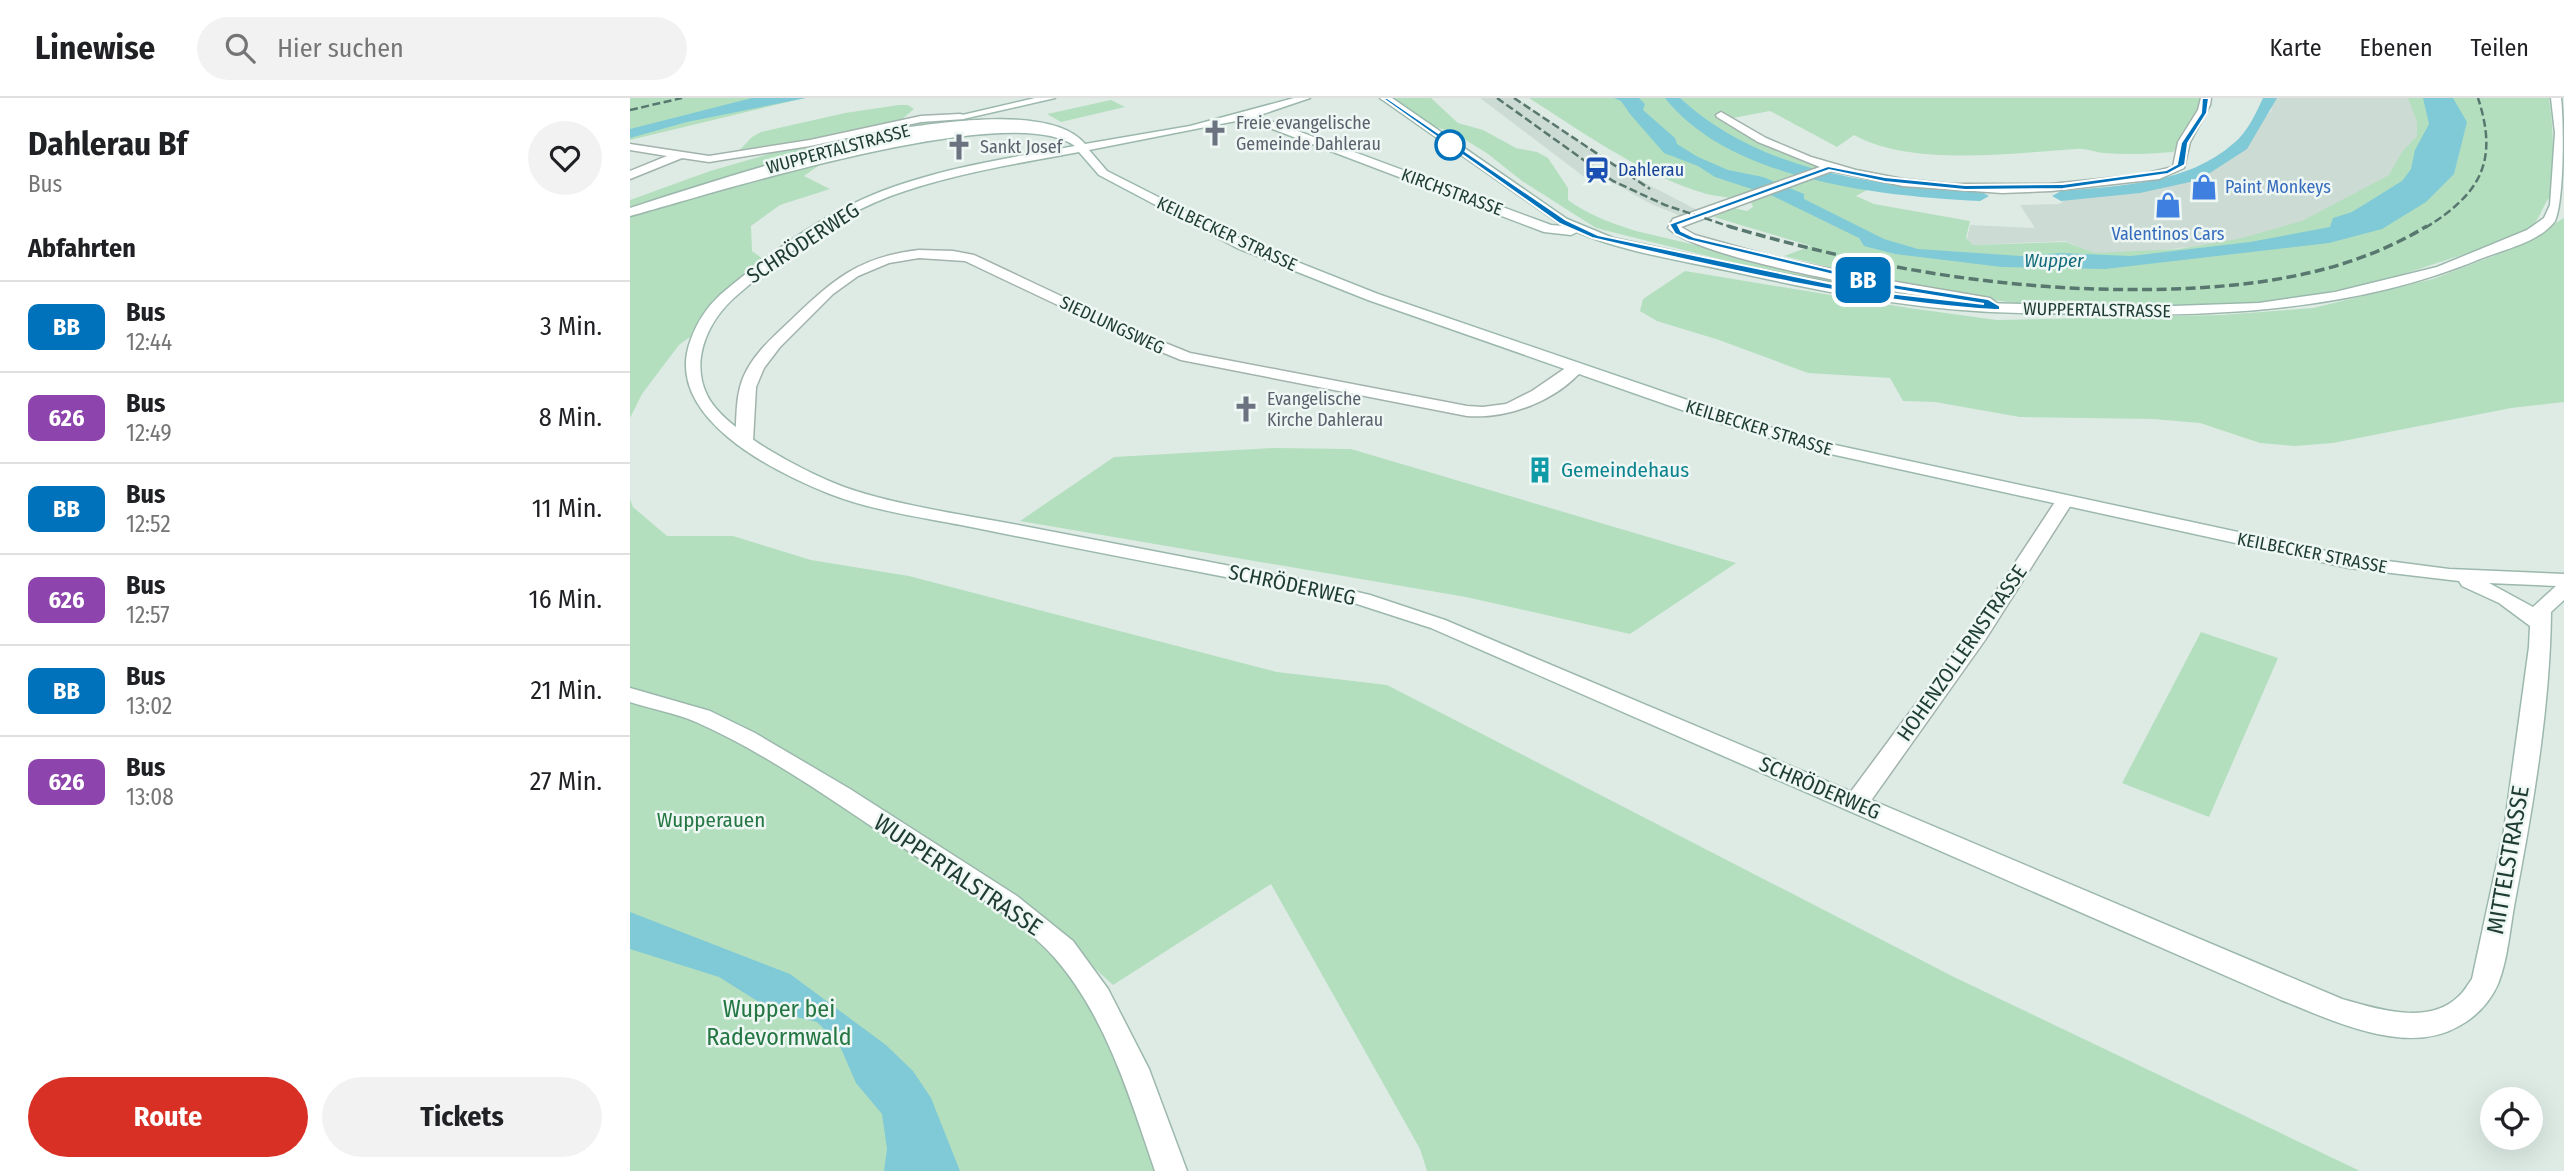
<!DOCTYPE html>
<html lang="de">
<meta charset="utf-8">
<style>
body{margin:0;font-family:"Fira Sans Condensed",sans-serif;background:#f2f2f2;color:#202124;height:100vh;display:flex;flex-direction:column;font-size:26px;white-space:nowrap}
*{box-sizing:border-box;margin:0}
p{font-size:23px;color:#757577}
.icon{flex:none;width:38px;height:38px;fill:none;stroke:currentColor;stroke-width:2;stroke-linecap:round;stroke-linejoin:round}
.map{position:relative;flex:1;overflow:hidden}
.panel{display:flex;flex-direction:column;background:#fff;width:630px}
.panel>*{flex:none}
.badge{padding:0 14px;border-radius:10px;font-size:24px;line-height:46px}
.tools{position:absolute;left:1850px;top:989px;display:grid;gap:14px}
.tools a{display:grid;place-items:center;width:63px;height:63px;border-radius:50%;background:#fff;box-shadow:0 7px 28px #0002;font-size:35px}
.map>.badge{position:absolute;translate:-50% -50%;box-shadow:0 0 0 4px #fff}
h2{padding:0 28px;font-size:26px;line-height:63px}
.round{display:grid;place-items:center;flex:none;width:74px;height:74px;border-radius:37px;background:#f2f2f2}
.summary{display:flex;align-items:center;justify-content:space-between;height:119px;padding:0 28px}
h1{font-size:33px;font-weight:700;line-height:52px}
.action{display:flex;gap:14px;margin-top:auto;padding:14px 28px}
.action a{flex:1;height:80px;border-radius:42px;background:#d93025;color:#fff;font-size:28px;font-weight:700;line-height:80px;text-align:center}
.action a+a{background:#f2f2f2;color:#202124}
ul{padding:0;list-style:none}
li{display:flex;align-items:center;gap:21px;height:91px;padding:0 28px;border-top:2px solid #e0e0e0}
li div{flex:1}
li b{display:block;font-size:26px}
li em{font-style:normal}
li .badge{min-width:77px;font-weight:700;text-align:center}
header{display:flex;align-items:center;gap:42px;box-sizing:border-box;height:98px;padding:0 35px;background:#fff;border-bottom:2px solid #e0e0e0}
header strong{font-size:33px}
nav{display:flex;gap:38px;margin-inline-start:auto;font-size:24px}
.search{width:490px;height:63px;background:#f2f2f2;display:flex;align-items:center;gap:18px;box-sizing:border-box;padding:0 24px;border-radius:38px;color:#757577;font-size:26px}
main{display:flex;flex:1;min-height:0}
.map>svg:first-child{display:block}
</style>
<header>
<strong>Linewise</strong>
<div class="search"><svg class="icon" aria-label="search" viewBox="0 0 24 24"><circle cx="10" cy="10" r="6"/><path d="M15 15l6 6"/></svg>Hier suchen</div>
<nav><a>Karte</a><a>Ebenen</a><a>Teilen</a></nav>
</header>
<main>
<section class="panel">
<div class="summary"><div><h1>Dahlerau Bf</h1><p>Bus</p></div><a class="round"><svg class="icon" aria-label="heart" viewBox="0 0 24 24"><path d="M12 20l-8-8c-3-5 5-10 8-4 3-6 11-1 8 4z"/></svg></a></div>
<h2>Abfahrten</h2>
<ul>
<li><span class="badge" style="background:#0072bc;color:#fff">BB</span><div><b>Bus</b><p>12:44</p></div><em>3 Min.</em></li>
<li><span class="badge" style="background:#8e44ad;color:#fff">626</span><div><b>Bus</b><p>12:49</p></div><em>8 Min.</em></li>
<li><span class="badge" style="background:#0072bc;color:#fff">BB</span><div><b>Bus</b><p>12:52</p></div><em>11 Min.</em></li>
<li><span class="badge" style="background:#8e44ad;color:#fff">626</span><div><b>Bus</b><p>12:57</p></div><em>16 Min.</em></li>
<li><span class="badge" style="background:#0072bc;color:#fff">BB</span><div><b>Bus</b><p>13:02</p></div><em>21 Min.</em></li>
<li><span class="badge" style="background:#8e44ad;color:#fff">626</span><div><b>Bus</b><p>13:08</p></div><em>27 Min.</em></li>
</ul>
<div class="action"><a>Route</a><a>Tickets</a></div>
</section>
<div class="map">
<svg width="1934" height="1073" viewBox="0 0 1934 1073">
<rect width="100%" height="100%" fill="#deebe5"/>
<path fill="#ccdbd4" d="M850,0H886L996,75L1067,112L1051,118L1021,106L973,79L957,81Z
M1643,0H1788L1795,26L1781,51L1757,83L1718,113L1619,143L1471,158L1435,143L1343,147L1337,141L1340,127L1405,130L1390,107L1429,106L1443,97L1554,78L1608,45L1641,13Z"/>
<path fill="#b4dfbf" d="M0,0H174L0,42Z
M764,0H801L828,25L853,32L886,50L907,54L918,60L938,90V102C958,117 982,125 1006,133L1214,182L1198,185L1137,173L966,130L892,83L858,56L823,34L805,29Z
M899,0H1570C1565,21 1558,38 1543,54C1520,56 1496,57 1473,55C1464,54 1455,50 1446,51C1382,55 1281,69 1224,37L1207,49L1140,13L1092,22L1150,54L1189,69L1182,73L1237,83L1349,94L1353,102L1239,91L1226,98L1244,106L1340,123L1336,140L1343,147L1436,144L1465,155L1548,151L1608,141L1672,123L1759,77L1772,54L1787,38V24L1778,0H1919C1924,33 1924,65 1921,98C1912,107 1912,119 1901,128C1879,144 1834,156 1807,165C1685,208 1537,218 1409,207C1323,200 1237,178 1154,158L1181,148L1084,119L1104,110L1117,113L1123,109L1121,104C1101,98 1085,100 1064,92C1004,71 952,34 899,0Z
M481,2L495,9L431,24L417,16Z
M269,7H278L284,11L269,24L330,19L254,37L205,56L174,78L200,91L150,107L121,128L122,153L133,161L107,181L64,236L49,247L12,296L0,320V102L80,73L170,47L105,57L122,39L131,34L215,15Z
M1934,120V304L1881,310L1703,345L1665,348L1630,345L1570,325L1523,321L1390,319L1305,304L1273,303L1260,280L1178,275L1089,242L1027,223L1010,213L1013,201L1055,173L1279,210L1367,222L1591,217L1683,210L1803,181L1882,151Z
M644,350L721,351L1106,465L1000,536L836,499L390,423L484,359Z
M0,401L3,409L37,438H103L181,462L279,478L647,574L757,587L1324,879L1730,1073H797L790,1051L641,786L483,887L390,802L173,669L0,594Z
M1571,534L1648,560L1579,719L1492,685Z
M0,602L67,621L165,676L301,761L282,765L302,762L391,817L457,902L497,976L528,1073H0Z"/>
<path fill="#7fcad6" d="M122,0H176L57,24L0,40V31Z
M984,0H1009L1015,6L1013,12L1045,40L1047,46L1068,59L1098,72L1133,79L1174,96V101L1254,141L1288,151L1391,158L1430,155L1501,158L1620,144L1700,129L1703,120L1722,114L1772,83L1781,71L1785,52L1799,26L1793,0H1823L1837,24L1824,76L1796,104L1752,131L1699,145L1475,171L1372,169L1265,156L1234,148L1229,140L1143,98L1085,79L1068,68L1034,55L1000,16L991,3Z
M0,814L160,876L256,947L283,973L301,1000L330,1073H254L257,1051L252,1016L226,985L209,946L187,924L145,914L89,879L0,851Z"/>
<g fill="none" stroke-linecap="round" stroke-linejoin="round">
<path fill="#7fcad6" fill-rule="evenodd" d="M1035,0H1050C1130,74 1245,88 1350,93L1359,98L1350,103C1252,98 1100,83 1035,0Z
M1633,0H1647L1617,51L1569,82L1510,95L1431,103L1422,98L1431,93C1491,87 1556,87 1604,45C1617,35 1626,15 1633,0Z"/>
<g stroke="#a1b3ac" stroke-width="3">
<path id="minor" d="M1571,0H1581L1580,7L1560,44L1554,70L1529,81L1421,93L1372,95L1273,88L1202,73L1051,129L1065,137L1140,158L1243,180L1360,200L1373,210L1366,214L1351,207C1296,200 1070,163 1038,130L1043,121L1190,69L1128,44L1087,19L1086,17L1091,14L1136,40L1181,59L1226,72L1273,81L1322,86H1421L1509,77L1543,69L1548,44L1568,12Z
M330,16L334,17V21L291,24L180,48L79,64L52,60L0,81V73L37,58L0,52V46L79,58L180,42L291,18Z
M289,152L323,153L344,157L503,232L560,255L837,308L853,309L876,306L902,293L940,267H952L954,270C927,303 878,321 837,318L551,262L493,238L335,163L289,160L259,165L228,178L203,196L150,249L134,270L126,289L123,343L114,348L108,347L105,343C107,322 105,300 113,280C123,256 143,239 161,222C203,182 228,159 289,152Z
M1435,397L1444,402L1355,542L1235,711L1226,714L1217,711L1214,705L1217,699L1340,533L1429,398Z"/>
</g>
<g stroke="#9cb8ad" stroke-width="3">
<path id="secondary" d="M405,0H425L333,21L328,18Z
M664,0H680L627,18L921,127L933,128L750,0H762L937,121L983,140L1122,170L1275,198L1347,205L1515,209L1629,205L1705,194L1807,169L1897,132L1914,120L1920,107L1925,35L1921,0H1931C1934,27 1934,102 1925,123C1910,144 1873,152 1850,161C1729,211 1595,219 1465,216C1426,215 1386,216 1346,213C1264,208 1181,191 1100,173C1049,162 995,154 947,134L941,137L914,134L616,21L459,52L477,73L617,144L748,196L1104,318L1182,342L1719,458L1819,471L1934,476V502L1921,514C1920,609 1903,709 1885,803C1880,829 1878,861 1868,886C1860,904 1846,919 1829,928C1776,959 1702,922 1651,902L801,530L727,506L694,498C581,476 468,455 356,432C305,421 249,415 200,396C142,373 31,318 61,241C67,224 77,209 90,197C142,153 201,110 266,88C324,68 384,59 445,48C380,0 82,96 0,118V110C64,89 129,69 194,51C217,45 242,35 265,31C310,25 423,6 455,46L560,28ZM449,54L469,77L607,150L738,202L1092,326L1178,351L1719,470L1829,483L1832,488L1869,505L1900,528L1899,549L1874,732L1842,881C1838,886 1834,894 1829,898C1799,928 1747,911 1712,901L815,522L740,497L694,486C592,466 490,447 388,427C335,417 264,407 214,389C177,375 94,333 77,297C60,262 78,223 105,199C154,156 212,113 275,93C332,74 390,65 449,54ZM1859,485L1926,488L1903,509Z
M0,590L80,613L125,635L220,691L387,798L443,843L478,891L519,971L557,1073H525C500,1000 476,918 424,859C389,820 335,790 292,762C220,715 145,659 66,624C45,615 21,611 0,604Z"/>
</g>
<use href="#minor" fill="#fff" fill-rule="evenodd"/>
<use href="#secondary" fill="#fff" fill-rule="evenodd"/>
<path stroke="#58786f" stroke-width="2.5" stroke-dasharray="8 3.5" stroke-linecap="butt" d="M867,0L983,83L1035,107L1104,130
M884,0L1020,91
M0,12L52,0
M1795,130C1850,96 1869,64 1848,0"/>
<path stroke="#58786f" stroke-width="3.5" stroke-dasharray="10 4.5" stroke-linecap="butt" d="M1098,128C1243,171 1390,196 1542,191C1631,188 1720,175 1797,128"/>
</g>
<path fill="#0072bc" stroke="#fff" stroke-width="2" d="M752,0H757L936,122L968,137L1231,192L1354,206L1262,191L1058,142L1045,136L1039,126L1198,68L1255,79L1335,87L1433,86L1536,72L1547,66L1551,45L1571,15L1572,0H1579L1577,15L1558,45L1555,67L1538,76L1433,91L1335,92L1255,84L1199,72L1048,127L1051,133L1064,139L1262,186L1358,201L1370,208V212H1366C1233,204 1093,171 962,140L930,126Z"/>
<defs>
<g id="church-bare" transform="scale(2.1)"><path d="M-1.2-6h2.4v3.5h3.3v2.4h-3.3V6h-2.4V-.1h-3.3v-2.4h3.3Z" fill="#6b7280" stroke="#eef7f3" stroke-width="2.5" paint-order="stroke"/></g>
<g id="station-bare" transform="scale(2.1)"><path d="M-3-6H3Q5-6 5-4V2Q5 4 3 4L4.5 6H3L1.5 4h-3L-3 6H-4.5L-3 4Q-5 4-5 2V-4Q-5-6-3-6ZM-3.5-4v3h7v-3ZM-3.5 1v1.5H-2V1ZM2 1v1.5H3.5V1Z" fill="#1a4fb4" stroke="#eef7f3" stroke-width="2.5" paint-order="stroke"/></g>
<g id="shop-bare" transform="scale(2.1)"><path d="M-5-2.5h2.3a2.7 3.5 0 0 1 5.4 0H5L5.5 6h-11ZM-1.5-2.5h3a1.5 2.3 0 0 0-3 0Z" fill="#3f7fe0" stroke="#eef7f3" stroke-width="2.5" paint-order="stroke"/></g>
<g id="building-bare" transform="scale(2.1)"><path d="M-4-6H4V6H1V3H-1V6H-4ZM-2.5-4.3h1.7v1.8h-1.7ZM.8-4.3h1.7v1.8H.8ZM-2.5-1h1.7V.8h-1.7ZM.8-1h1.7V.8H.8Z" fill="#0f9aa8" stroke="#eef7f3" stroke-width="2.5" paint-order="stroke"/></g>
</defs>
<g fill-rule="evenodd">
<use href="#church-bare" x="585" y="35"/>
<use href="#church-bare" x="329" y="49"/>
<use href="#station-bare" x="967" y="72"/>
<use href="#shop-bare" x="1574" y="89"/>
<use href="#shop-bare" x="1538" y="107"/>
<use href="#church-bare" x="616" y="311"/>
<use href="#building-bare" x="910" y="372"/>
</g>
<circle fill="#fff" stroke="#0072bc" stroke-width="3.5" cx="820" cy="47" r="14"/>
<g text-anchor="middle" dominant-baseline="central" stroke-width="5" stroke-linejoin="round" paint-order="stroke">
<g font-size="18" fill="#5b616d" stroke="#eef7f3" text-anchor="start">
<text x="606" y="25">Freie evangelische<tspan x="606" dy="21">Gemeinde Dahlerau</tspan></text>
<text x="350" y="49">Sankt Josef</text>
<text x="637" y="301">Evangelische<tspan x="637" dy="21">Kirche Dahlerau</tspan></text>
</g>
<g font-size="18" fill="#1e3c33" stroke="#eef7f3">
<text transform="translate(208 51) rotate(-15)">WUPPERTALSTRASSE</text>
<text transform="translate(822 94) rotate(20)">KIRCHSTRASSE</text>
<text transform="translate(597 136) rotate(25)">KEILBECKER STRASSE</text>
<text transform="translate(1467 212) rotate(1)">WUPPERTALSTRASSE</text>
<text transform="translate(482 227) rotate(25)">SIEDLUNGSWEG</text>
<text transform="translate(1129 330) rotate(17)">KEILBECKER STRASSE</text>
<text transform="translate(1682 455) rotate(11)">KEILBECKER STRASSE</text>
</g>
<g font-size="18" fill="#164399" stroke="#eef7f3" text-anchor="start">
<text x="988" y="72">Dahlerau</text>
</g>
<g font-size="18" fill="#366cbe" stroke="#eef7f3" text-anchor="start">
<text x="1595" y="89">Paint Monkeys</text>
<text x="1538" y="136" text-anchor="middle">Valentinos Cars</text>
</g>
<g font-size="19" font-style="italic" fill="#136c7d" stroke="#eef7f3">
<text x="1424" y="162">Wupper</text>
</g>
<g font-size="21" fill="#1e3c33" stroke="#eef7f3">
<text transform="translate(173 145) rotate(-33)">SCHRÖDERWEG</text>
<text transform="translate(662 487) rotate(12)">SCHRÖDERWEG</text>
<text transform="translate(1332 555) rotate(-55)">HOHENZOLLERNSTRASSE</text>
<text transform="translate(1190 690) rotate(23)">SCHRÖDERWEG</text>
</g>
<g font-size="21" fill="#0d838f" stroke="#eef7f3" text-anchor="start">
<text x="931" y="372">Gemeindehaus</text>
</g>
<g font-size="21" fill="#247643" stroke="#eef7f3">
<text x="81" y="722">Wupperauen</text>
</g>
<g font-size="24" fill="#1e3c33" stroke="#eef7f3">
<text transform="translate(1878 762) rotate(-80)">MITTELSTRASSE</text>
<text transform="translate(328 777) rotate(34)">WUPPERTALSTRASSE</text>
</g>
<g font-size="24" fill="#247643" stroke="#eef7f3">
<text x="149" y="911">Wupper bei<tspan x="149" dy="28">Radevormwald</tspan></text>
</g>
</g>
</svg>
<div class="tools">
<a><svg class="icon" aria-label="locate" viewBox="0 0 24 24"><circle cx="12" cy="12" r="6"/><path d="M12 2v4M12 18v4M2 12h4M18 12h4"/></svg></a>
</div>
<b class="badge" style="left:1233px;top:182px;background:#0072bc;color:#fff">BB</b>
</div>
</main>
